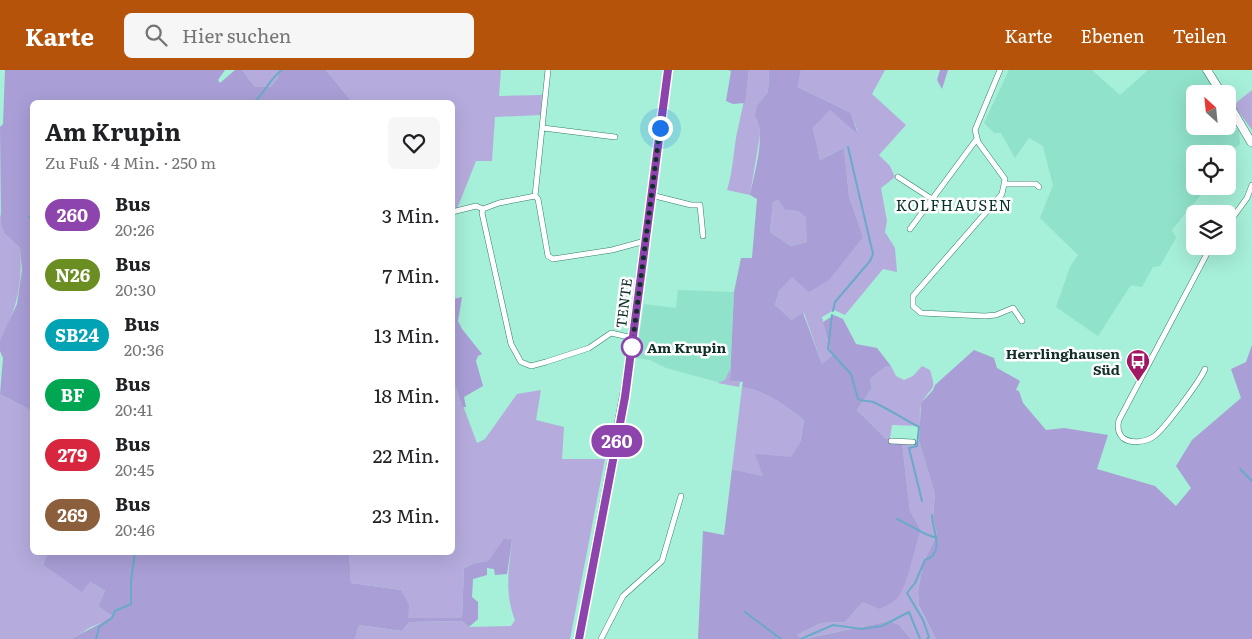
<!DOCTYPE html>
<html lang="de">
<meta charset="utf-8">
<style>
body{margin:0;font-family:Literata,serif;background:#f6f6f6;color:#202124;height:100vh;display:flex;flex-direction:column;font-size:19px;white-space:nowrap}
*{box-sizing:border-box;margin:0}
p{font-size:16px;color:#757577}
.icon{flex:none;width:28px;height:28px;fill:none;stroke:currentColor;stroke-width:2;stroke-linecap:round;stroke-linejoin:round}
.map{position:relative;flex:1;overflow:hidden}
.details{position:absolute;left:30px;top:30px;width:425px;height:455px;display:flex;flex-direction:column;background:#fff;border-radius:8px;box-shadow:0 5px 20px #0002}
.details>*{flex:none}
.badge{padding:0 10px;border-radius:16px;font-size:18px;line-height:32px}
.needle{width:32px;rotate:333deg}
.fabs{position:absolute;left:1186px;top:15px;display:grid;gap:10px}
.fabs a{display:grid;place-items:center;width:50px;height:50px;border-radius:8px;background:#fff;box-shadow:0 5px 20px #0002;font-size:25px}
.you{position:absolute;width:25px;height:25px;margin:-12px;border:4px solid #fff;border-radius:50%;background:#1a73e8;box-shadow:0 0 0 8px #1a73e833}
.map>.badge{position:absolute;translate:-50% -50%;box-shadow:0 0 0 2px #fff}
.round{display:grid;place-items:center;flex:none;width:52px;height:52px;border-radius:8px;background:#f6f6f6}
.overview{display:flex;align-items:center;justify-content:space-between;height:85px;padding:0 15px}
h1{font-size:24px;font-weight:700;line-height:38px}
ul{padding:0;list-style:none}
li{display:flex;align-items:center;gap:15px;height:60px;padding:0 15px}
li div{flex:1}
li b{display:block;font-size:19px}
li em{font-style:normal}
li .badge{min-width:55px;font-weight:700;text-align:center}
header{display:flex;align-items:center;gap:30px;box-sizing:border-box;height:70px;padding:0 25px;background:#b45309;color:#fff}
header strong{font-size:24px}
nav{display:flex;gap:28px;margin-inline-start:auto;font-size:18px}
.search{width:350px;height:45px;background:#f6f6f6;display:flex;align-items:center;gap:12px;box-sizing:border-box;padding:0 18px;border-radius:8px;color:#757577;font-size:19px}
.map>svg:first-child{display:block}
</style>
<header>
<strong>Karte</strong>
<div class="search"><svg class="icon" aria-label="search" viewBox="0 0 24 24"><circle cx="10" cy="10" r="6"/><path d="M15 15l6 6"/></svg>Hier suchen</div>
<nav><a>Karte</a><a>Ebenen</a><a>Teilen</a></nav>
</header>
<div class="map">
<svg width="1252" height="569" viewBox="0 0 1252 569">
<rect width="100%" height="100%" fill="#a6efd8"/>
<path fill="#90e2cb" d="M1009,0H1092L1120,25L1148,0H1202L1217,24H1195V56H1228V41L1239,62L1240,74L1228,84H1195V116H1208L1172,160L1176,168L1160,196L1153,197L1142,217L1131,215L1098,266L1056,237L1070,197L1078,185L1040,148L1053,115L1043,76L1029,68L1015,88L1001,63H994L984,53Z
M678,220L734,222L730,311L725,314L666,298L650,290L636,288L644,234L676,238Z"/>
<path fill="#b5acdd" d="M242,0H279L278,7L271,17H255Z
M326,0H501L499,26L542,25L541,45L495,47L492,91H476L457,139V144L453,145L452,32H352Z
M749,0H769L768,22L757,35L760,65L750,125L727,120C734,99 733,76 739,54C743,35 747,20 749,0Z
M801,0H885L872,24L906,55L879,85L890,96L895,107L881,118L887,151L885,162L895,178L897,202L883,199L845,245L834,240L822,247L832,287L822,294L804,243L792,250L775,235L779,221L792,206L863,167L849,126L844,78L820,90L813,58L830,40L858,62L851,43L798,17Z
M1252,20V60L1235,37L1237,32Z
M778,130L785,140L798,141L807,147V172L791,176L770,162L773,132Z
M0,143L4,163L20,178C23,212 17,240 0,270Z
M891,296L896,306L904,310L913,306L922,296L930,300C937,322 932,315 922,332C919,338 920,349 920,356L892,355L890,368L886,369L857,340L872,318L870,309L885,297Z
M730,299V311L740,312L739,317L718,313L725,310Z
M453,309L477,373L485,369L517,324L541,320L536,350L564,357L562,389H605L570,569H355L359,555L402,561L409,552L462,551L469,557L511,556L515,550C504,522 509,498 512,470H504L488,491L475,493L464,498L462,548H408L401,520L351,513L349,483L452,482Z
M742,317C766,321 785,335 804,350L800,372L828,361L733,446L763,406L732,399Z
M0,324L32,341V482L48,483L43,495L82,521L90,512L105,521L98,536L112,546L108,550L91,557L72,569H0Z
M919,371L935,424L933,446L937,465L923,493L918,522L919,537L936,569H911L899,555L890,551L802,569L797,565L821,553L845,552L863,532L906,510L914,476L921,460L910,441L902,372Z"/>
<path fill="#a99ed6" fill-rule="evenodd" d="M5,0H225L218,10L220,13L235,0H242L255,17H271L278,7L279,0H326L352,32H32V341L0,324L3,288L0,281V270L17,234L22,200L20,178L4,163L1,152L0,57L3,54Z
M728,0H749L745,33L733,34L726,31L731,1Z
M769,0H801L798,17L851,43L858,64L830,40L813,58L820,90L844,78L849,126L863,167L829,210L809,222L792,207L779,221L775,235L792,250L803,243L822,294L832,286L823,252L834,245L843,249L856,274L877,278L891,296L885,297L870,309L872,318L857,340L886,369L890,368L891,374L902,372L910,441L921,460C914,477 908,517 897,528C893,533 885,536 880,539L863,532L845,552L821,553L797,565L802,569H698L703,461L724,465L732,399L763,406L755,384L791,387L800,373L804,350C785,335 766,321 742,317L743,312L730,311L734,222L741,188H752L757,129L750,125C754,104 767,63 755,46L757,35L768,22ZM778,130L785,140L798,141L806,147L807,172L791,176L770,162L773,132Z
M940,0H948L942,19L937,10Z
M462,227L458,251L462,259L482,284L478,286L476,291L483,316L464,327L466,337H463L453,309V229Z
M1252,275V569H936L919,536L918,522L923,493L937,465L933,447L935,424L919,371L921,333L933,320L935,315L974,280L994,288L997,298L1020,311L1016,320L1019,321L1023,333L1046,360L1064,358L1108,365L1097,399L1155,416L1176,436L1191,418L1176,396L1192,370L1241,328L1231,299L1246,292Z
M504,469L512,470L507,504L495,505L494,499L487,498V505L473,509L472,527L478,532V549L469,557L462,551L409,552L402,561L359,555L355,569H72C81,563 107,551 112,546L98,536L105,521L90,512L82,522L43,495L48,482L349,483L351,513L401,520L409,535L408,548H462L464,498L475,493L488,491Z
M890,551L899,555L911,569H803Z"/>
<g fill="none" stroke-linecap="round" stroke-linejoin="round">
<path stroke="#6ba9cb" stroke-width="2" d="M254,32C265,23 270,8 282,0
M29,147L32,149
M833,241L835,232L870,191L873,184L848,77
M832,245L828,279L851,304L858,329C863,332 868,330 873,332C889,339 903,349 919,357L917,376L909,378L922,431
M1240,399L1252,411
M897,449C911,455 921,464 937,468
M745,542L781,569
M96,569L99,557L112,548L115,541L131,534V511L135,482
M801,569L833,555L862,559L882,556L909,542L920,569
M927,569L929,567L923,550L907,523L915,513L925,490C946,483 932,460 932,445"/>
<g stroke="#347d6a" stroke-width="6">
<path id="street" d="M1000,0L975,60L978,72L1005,109L1002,124L913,226V236L921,243L985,246L996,245L1013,238L1022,251
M543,58L615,67
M898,107L932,129
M1005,114H1036L1039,117
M651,125L691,135H700L703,166
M535,126L548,0
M483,139L482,143L511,274L521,292L531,296L546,292L589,278L611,263L633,268
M483,139L499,133L535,126L538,129L548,186L553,189L612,180L645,171
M452,142L476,136L483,139
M1228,154L1247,128L1252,115
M910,159L976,70
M1205,299C1200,311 1163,361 1153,367C1145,372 1131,374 1123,368C1118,363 1117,357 1119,350L1211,176
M891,371L913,372
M601,569L623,526L662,491L681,426"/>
</g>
<g stroke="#347d6a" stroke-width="9">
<path id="secondary" d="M1207,0L1222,24
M1228,33L1251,72"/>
</g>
<g stroke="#347d6a" stroke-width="10">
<path id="primary" d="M579,569L626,317L668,0"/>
</g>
<use href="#street" stroke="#fff" stroke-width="5"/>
<use href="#secondary" stroke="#fff" stroke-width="8"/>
<use href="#primary" stroke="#fff" stroke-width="9"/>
</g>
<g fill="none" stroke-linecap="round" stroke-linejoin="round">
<g stroke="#fff" stroke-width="11">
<path id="line" d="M579,569L625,327L668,0"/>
</g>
<use href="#line" stroke="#8e44ad" stroke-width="8"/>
<path stroke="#102f27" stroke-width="5" stroke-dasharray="0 9" d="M632,277L660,58"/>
</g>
<defs>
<g id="bus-pin" transform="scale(1.25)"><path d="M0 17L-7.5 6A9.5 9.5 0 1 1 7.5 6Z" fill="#a11964" stroke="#fefefe"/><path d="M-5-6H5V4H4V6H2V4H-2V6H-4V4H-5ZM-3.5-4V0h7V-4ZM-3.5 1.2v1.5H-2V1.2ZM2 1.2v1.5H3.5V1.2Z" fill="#fff"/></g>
</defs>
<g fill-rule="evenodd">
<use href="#bus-pin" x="1138" y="291"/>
</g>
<circle fill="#fff" stroke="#8e44ad" stroke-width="2.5" cx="632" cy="277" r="10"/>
<g text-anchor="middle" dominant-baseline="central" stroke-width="5" stroke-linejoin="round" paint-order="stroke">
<g font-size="14" fill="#102f27" stroke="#fefefe">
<text transform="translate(623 233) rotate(-83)">TENTE</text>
</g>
<g font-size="14" font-weight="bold" fill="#102f27" stroke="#fefefe" text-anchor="start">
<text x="647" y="277">Am Krupin</text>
</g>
<g font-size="14" font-weight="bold" fill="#102f27" stroke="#fefefe" text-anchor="end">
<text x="1120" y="283">Herrlinghausen<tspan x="1120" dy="16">Süd</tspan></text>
</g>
<g font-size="15" letter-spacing="1" fill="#0a3229" stroke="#fefefe">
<text x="954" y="134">KOLFHAUSEN</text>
</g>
</g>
</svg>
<div class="fabs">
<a><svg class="needle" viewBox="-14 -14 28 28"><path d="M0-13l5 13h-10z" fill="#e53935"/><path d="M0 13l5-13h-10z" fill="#757577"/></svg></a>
<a><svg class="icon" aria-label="locate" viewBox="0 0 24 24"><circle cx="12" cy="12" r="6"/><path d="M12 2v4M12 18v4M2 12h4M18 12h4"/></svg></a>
<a><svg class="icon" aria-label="layers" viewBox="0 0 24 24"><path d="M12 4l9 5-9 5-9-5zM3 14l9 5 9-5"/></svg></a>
</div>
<div class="you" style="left:660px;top:58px"></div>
<b class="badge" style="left:617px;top:371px;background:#8e44ad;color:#fff">260</b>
<section class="details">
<div class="overview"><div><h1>Am Krupin</h1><p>Zu Fuß · 4 Min. · 250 m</p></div><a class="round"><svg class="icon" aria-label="heart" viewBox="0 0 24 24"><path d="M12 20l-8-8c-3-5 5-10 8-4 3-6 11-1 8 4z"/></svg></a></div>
<ul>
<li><span class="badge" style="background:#8e44ad;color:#fff">260</span><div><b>Bus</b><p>20:26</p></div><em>3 Min.</em></li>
<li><span class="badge" style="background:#6b8e23;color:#fff">N26</span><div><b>Bus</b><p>20:30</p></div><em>7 Min.</em></li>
<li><span class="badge" style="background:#00a3b4;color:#fff">SB24</span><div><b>Bus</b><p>20:36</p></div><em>13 Min.</em></li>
<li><span class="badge" style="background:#00a651;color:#fff">BF</span><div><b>Bus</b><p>20:41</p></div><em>18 Min.</em></li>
<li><span class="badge" style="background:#d7263d;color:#fff">279</span><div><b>Bus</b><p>20:45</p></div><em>22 Min.</em></li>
<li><span class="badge" style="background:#8b5e3c;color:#fff">269</span><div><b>Bus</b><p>20:46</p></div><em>23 Min.</em></li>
</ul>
</section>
</div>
